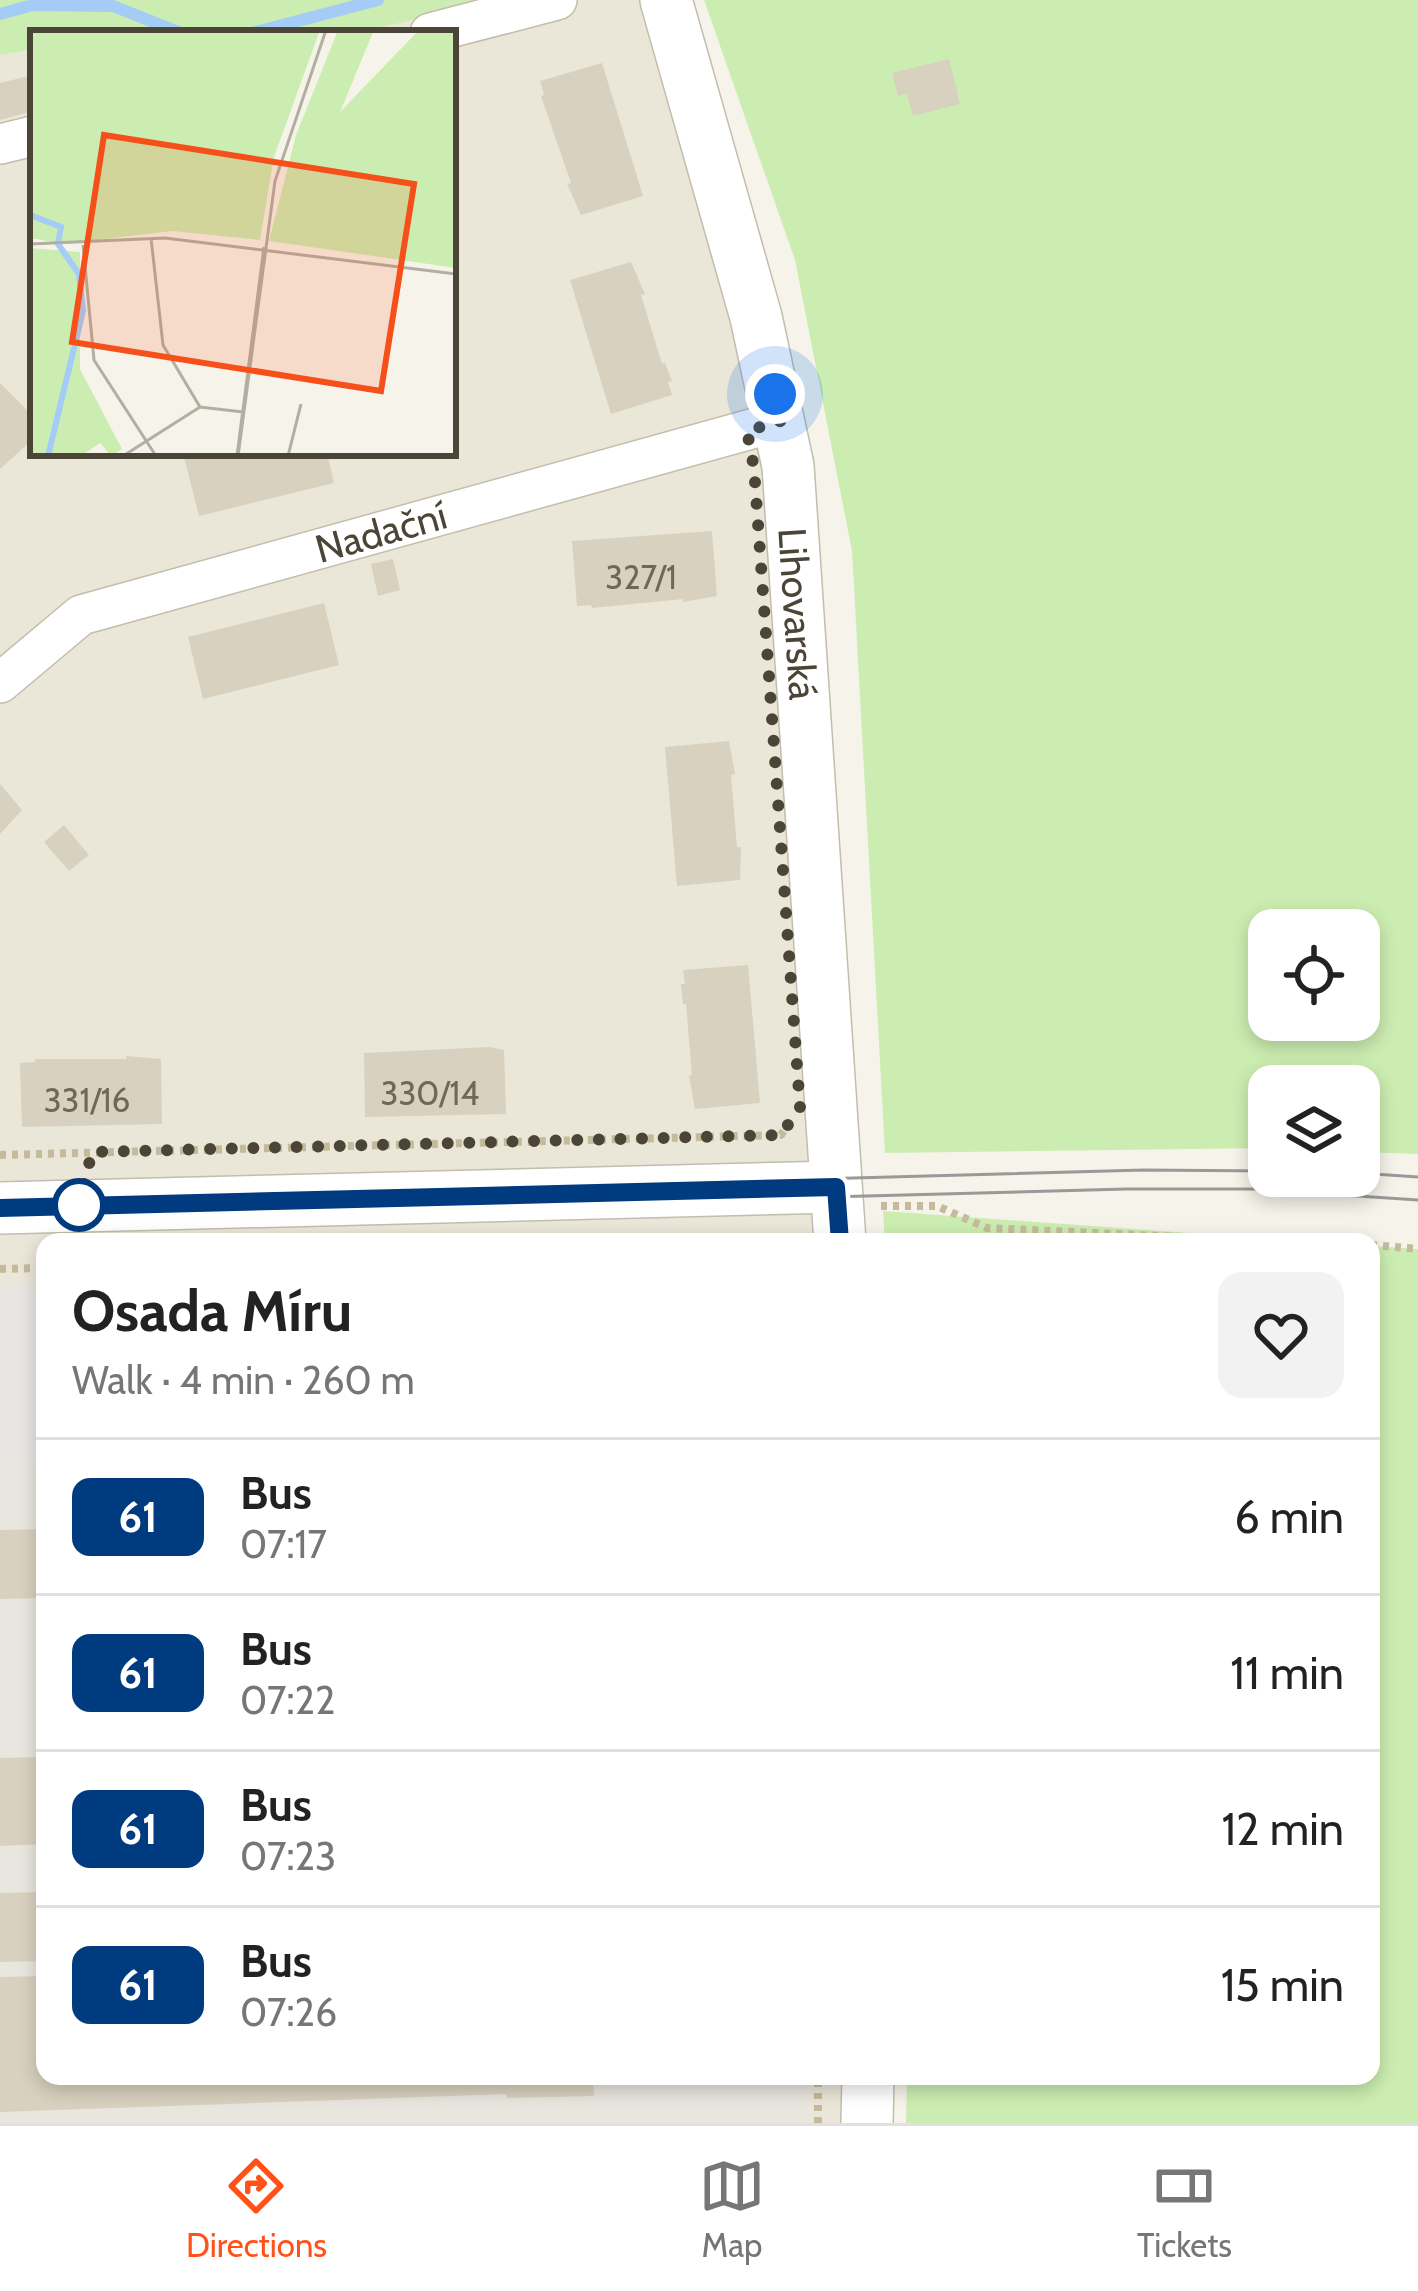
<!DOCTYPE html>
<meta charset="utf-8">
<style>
body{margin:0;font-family:Cabin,sans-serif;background:#f2f2f2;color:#222;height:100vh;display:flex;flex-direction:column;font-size:45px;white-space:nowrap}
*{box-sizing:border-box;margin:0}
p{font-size:39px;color:#767676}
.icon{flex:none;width:66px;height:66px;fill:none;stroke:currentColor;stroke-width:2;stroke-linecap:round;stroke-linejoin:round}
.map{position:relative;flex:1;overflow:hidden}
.details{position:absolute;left:36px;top:1233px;width:1344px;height:852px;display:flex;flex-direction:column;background:#fff;border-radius:24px;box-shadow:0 6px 18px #0003}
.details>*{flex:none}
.badge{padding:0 24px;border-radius:18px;font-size:42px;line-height:78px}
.fabs{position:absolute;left:1248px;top:909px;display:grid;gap:24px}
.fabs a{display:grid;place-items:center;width:132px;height:132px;border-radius:24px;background:#fff;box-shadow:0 6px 18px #0003;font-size:60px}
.you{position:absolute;width:60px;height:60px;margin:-30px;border:9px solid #fff;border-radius:50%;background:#1a73e8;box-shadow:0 0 0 18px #1a73e833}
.map>.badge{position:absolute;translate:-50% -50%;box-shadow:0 0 0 6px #fff}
.round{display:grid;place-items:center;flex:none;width:126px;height:126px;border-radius:24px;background:#f2f2f2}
.headline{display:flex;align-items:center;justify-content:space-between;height:204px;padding:0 36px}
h1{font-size:57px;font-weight:700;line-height:90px}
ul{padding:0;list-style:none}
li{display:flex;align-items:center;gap:36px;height:156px;padding:0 36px;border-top:3px solid #e0e0e0}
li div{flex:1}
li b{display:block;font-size:45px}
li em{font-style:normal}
li .badge{min-width:132px;font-weight:700;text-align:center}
.tab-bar{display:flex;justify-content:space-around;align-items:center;height:168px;border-top:3px solid #e0e0e0;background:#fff;font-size:33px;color:#767676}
.tab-bar a{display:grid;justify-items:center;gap:6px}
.tab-bar .selected{color:#ff5118}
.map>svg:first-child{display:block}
</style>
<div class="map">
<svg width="1418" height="2123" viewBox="0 0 1418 2123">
<rect width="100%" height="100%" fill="#f6f4ea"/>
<path fill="#eae6d8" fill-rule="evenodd" d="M0,0H672L759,438L853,1242H45V1461L0,1462ZM33,33H453V453H33Z
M809,2076H885L886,2123H811Z"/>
<path fill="#e9e5df" d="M45,1461V2076H809L811,2123H0V1462Z"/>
<path fill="#ccedb1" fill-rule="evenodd" d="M0,0H503L354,33H33V49L0,55Z
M704,0H1418V1154L1359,1152V1086H1269V1148L885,1153L852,551L795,260ZM1269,930H1359V1020H1269Z
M883,1211L1314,1242H885Z
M1371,1246L1418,1249V2123H906L907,2076H1371Z"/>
<path fill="#e8e6e2" d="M45,1284V1461L0,1462V1285Z"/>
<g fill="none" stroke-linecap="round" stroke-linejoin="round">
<path stroke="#a4ccf6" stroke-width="12" d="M0,14L33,5L113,6L181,33
M252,33L378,0"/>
</g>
<path fill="#d9d1bf" d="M949,59L960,104L913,116L907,94L898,96L892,73Z
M602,63L643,196L581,215L567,184L571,183L541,96L544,95L540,81Z
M33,75V111L0,120V83Z
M631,262L645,294L641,295L662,364L665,363L672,381L668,382L672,395L611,414L570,280Z
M0,383L33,416V439L0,469Z
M183,453H327L334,483L199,516Z
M712,531L717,596L683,602V599L592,608L591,605L577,606L572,541Z
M393,559L400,590L378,596L371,564Z
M324,603L339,665L203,699L188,637Z
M729,741L735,774L731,775L737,847H741L740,880L677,886L665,747Z
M0,784L22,810L0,834Z
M64,825L89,855L69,871L44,842Z
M748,965L760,1103L695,1109L689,1076L692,1075L686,1004H683L681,984H685L683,970Z
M490,1047L504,1050L506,1114L365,1117L364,1053Z
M126,1056L161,1059L162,1124L22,1127L20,1063L35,1062V1059H127Z
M45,1529V1598L0,1599V1530Z
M45,1757V1844L0,1846V1758Z
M45,1892V1961L0,1962V1893Z
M45,1976V2076H593L594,2096L507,2098L506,2094L0,2112V1977Z"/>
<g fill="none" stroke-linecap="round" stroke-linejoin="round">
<g stroke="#c3bdac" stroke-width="42">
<g id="minor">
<path d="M430,33L557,0"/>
<path d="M0,144L33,136"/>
<path id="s1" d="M0,683L81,615L780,421"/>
</g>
</g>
<g stroke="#c3bdac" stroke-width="54">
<g id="tertiary">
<path id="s2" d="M666,0L756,317L788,466L840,1242"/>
<path d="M0,1208L836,1187"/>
<path d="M867,2123L868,2076"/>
</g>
</g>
<path stroke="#c5bb9c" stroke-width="8" stroke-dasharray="6 6" stroke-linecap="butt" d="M0,1155L781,1135L789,1123
M881,1206H937L987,1228L1287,1242
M1371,1245L1418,1249
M0,1269L45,1268
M818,2123V2076"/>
<use href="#minor" stroke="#fff" stroke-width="39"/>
<use href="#tertiary" stroke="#fff" stroke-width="51"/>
<path stroke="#999" stroke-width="3" d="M1359,1173L1418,1177
M459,1189L1144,1170L1269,1171
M0,1201L381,1191
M0,1219L1126,1189H1253L1418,1200"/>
</g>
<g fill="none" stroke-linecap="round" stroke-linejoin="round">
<g stroke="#fff" stroke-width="27">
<path id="line" d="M0,1208L836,1187L840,1242"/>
</g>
<use href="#line" stroke="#003b80" stroke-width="18"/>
<path stroke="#4b4537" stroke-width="12" stroke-dasharray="0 21.6" d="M79,1205L92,1152L781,1135L800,1107L754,468L747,431L781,421L775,394"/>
</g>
<circle fill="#fff" stroke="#003b80" stroke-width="6" cx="79" cy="1205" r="24"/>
<g text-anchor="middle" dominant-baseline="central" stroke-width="9" stroke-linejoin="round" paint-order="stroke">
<g font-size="33" fill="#6e6859">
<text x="641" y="577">327/1</text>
<text x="430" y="1093">330/14</text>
<text x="87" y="1100">331/16</text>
</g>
<g font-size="39" fill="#4b4537" stroke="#fff">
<text stroke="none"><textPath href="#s1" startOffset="417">Nadační</textPath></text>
<text stroke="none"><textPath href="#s2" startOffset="630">Lihovarská</textPath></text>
</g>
</g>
<g transform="translate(30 30)">
<rect width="426" height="426" fill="#f6f4ea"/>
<path d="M0,0H290L244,127L230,210L142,201L33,214L0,208ZM308,0H344L310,82L389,0H426V238L239,211L266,105ZM0,218L50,222V339L92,419L81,426L70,413L51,426H0Z" fill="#ccedb1"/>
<path fill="none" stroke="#a4ccf6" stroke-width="6" d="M0,185L31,197L28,214L49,244L53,281L18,426"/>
<path fill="none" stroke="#b2aea2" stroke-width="3" d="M121,208L133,315L170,377M0,214L135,208L426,244M53,215L64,330L126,426M93,426L170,377L213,382M207,426L234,217M208,426L245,151L296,0M258,426L271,374"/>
<path fill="#f6501a" fill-opacity="0.15" stroke="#f6501a" stroke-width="6" d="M74,105L384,154L351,361L42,312Z"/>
<rect width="426" height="426" fill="none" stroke="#4b4537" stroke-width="6"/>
</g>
</svg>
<div class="fabs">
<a><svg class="icon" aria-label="locate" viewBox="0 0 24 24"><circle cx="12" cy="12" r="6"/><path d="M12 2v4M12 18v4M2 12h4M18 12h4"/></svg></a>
<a><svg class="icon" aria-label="layers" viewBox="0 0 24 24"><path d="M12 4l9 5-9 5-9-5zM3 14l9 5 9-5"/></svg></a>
</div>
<div class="you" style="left:775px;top:394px"></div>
<section class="details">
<div class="headline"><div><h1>Osada Míru</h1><p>Walk · 4 min · 260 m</p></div><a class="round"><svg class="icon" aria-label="heart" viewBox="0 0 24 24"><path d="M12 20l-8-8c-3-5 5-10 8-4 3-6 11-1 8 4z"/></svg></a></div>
<ul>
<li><span class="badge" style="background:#003b80;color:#fff">61</span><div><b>Bus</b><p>07:17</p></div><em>6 min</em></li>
<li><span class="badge" style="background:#003b80;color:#fff">61</span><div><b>Bus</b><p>07:22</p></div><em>11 min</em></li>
<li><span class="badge" style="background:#003b80;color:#fff">61</span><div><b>Bus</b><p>07:23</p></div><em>12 min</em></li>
<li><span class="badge" style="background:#003b80;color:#fff">61</span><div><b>Bus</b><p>07:26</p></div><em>15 min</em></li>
</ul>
</section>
</div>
<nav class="tab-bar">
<a class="selected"><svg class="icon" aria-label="directions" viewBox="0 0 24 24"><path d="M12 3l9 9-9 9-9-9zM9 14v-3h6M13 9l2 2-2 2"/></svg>Directions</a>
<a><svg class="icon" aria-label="map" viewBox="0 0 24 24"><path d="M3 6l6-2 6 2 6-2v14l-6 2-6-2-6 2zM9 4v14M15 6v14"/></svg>Map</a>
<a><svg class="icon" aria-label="tickets" viewBox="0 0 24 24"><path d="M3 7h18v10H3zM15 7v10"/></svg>Tickets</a>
</nav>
